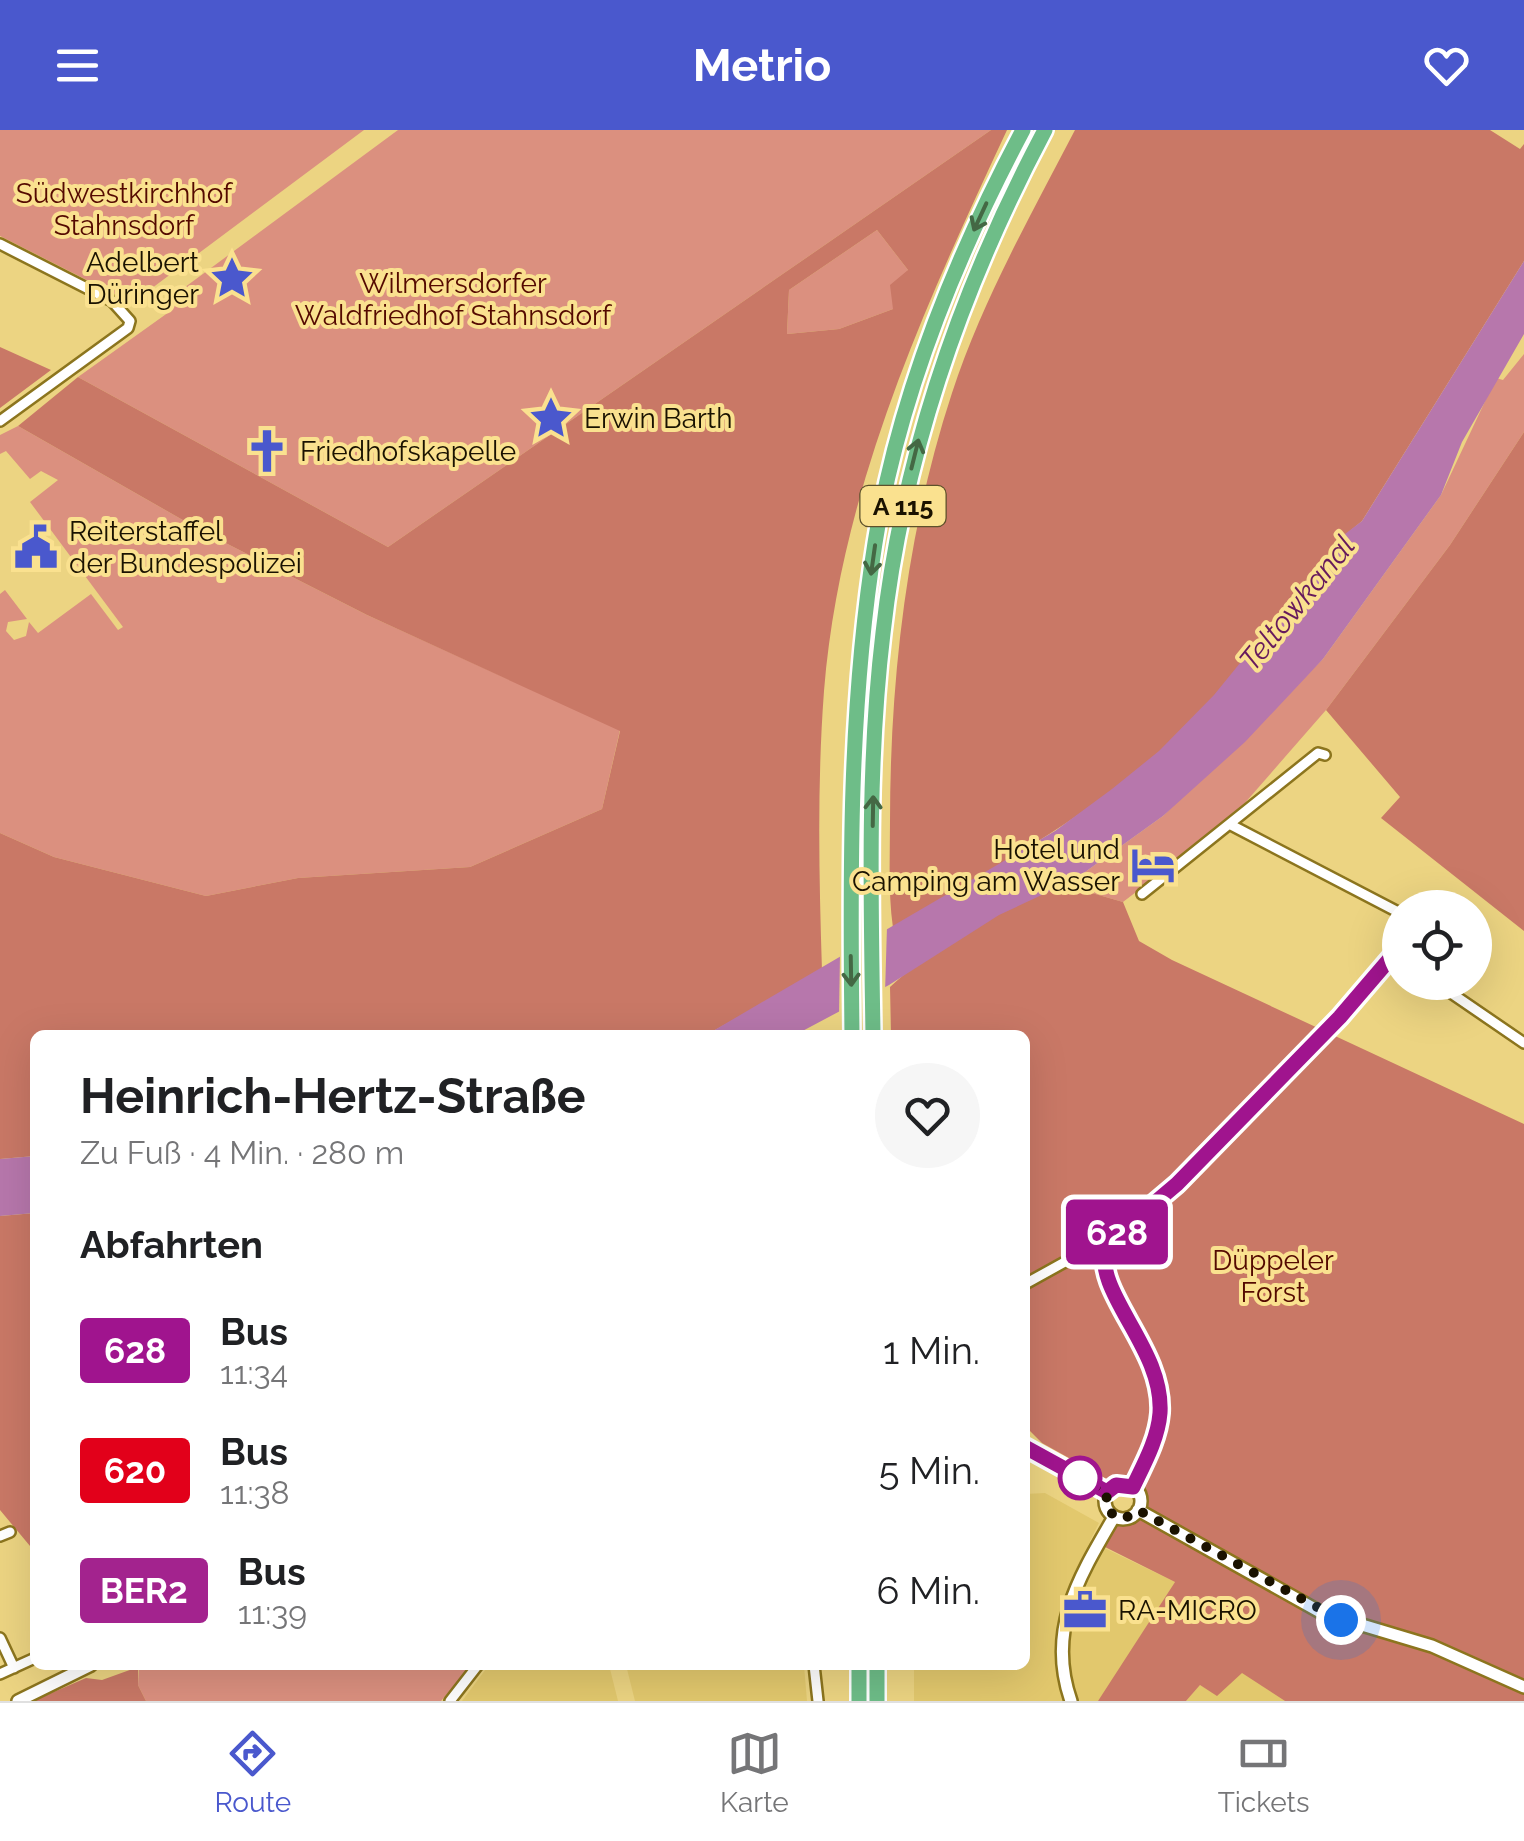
<!DOCTYPE html>
<html lang="de">
<meta charset="utf-8">
<style>
body{margin:0;font-family:Raleway,sans-serif;background:#f6f6f6;color:#202124;height:100vh;display:flex;flex-direction:column;font-size:38px;white-space:nowrap}
*{box-sizing:border-box;margin:0}
p{font-size:32px;color:#757577}
.icon{flex:none;width:55px;height:55px;fill:none;stroke:currentColor;stroke-width:2;stroke-linecap:round;stroke-linejoin:round}
.map{position:relative;flex:1;overflow:hidden}
.details{position:absolute;left:30px;top:900px;width:1000px;height:640px;display:flex;flex-direction:column;background:#fff;border-radius:15px;box-shadow:0 10px 40px #0002}
.details>*{flex:none}
.badge{padding:0 20px;border-radius:8px;font-size:35px;line-height:65px}
.buttons{position:absolute;left:1382px;top:760px;display:grid;gap:20px}
.buttons a{display:grid;place-items:center;width:110px;height:110px;border-radius:50%;background:#fff;box-shadow:0 10px 40px #0002;font-size:50px}
.you{position:absolute;width:50px;height:50px;margin:-25px;border:8px solid #fff;border-radius:50%;background:#1a73e8;box-shadow:0 0 0 15px #1a73e833}
.map>.badge{position:absolute;translate:-50% -50%;box-shadow:0 0 0 5px #fff}
h2{padding:0 50px;font-size:38px;line-height:90px}
.round{display:grid;place-items:center;flex:none;width:105px;height:105px;border-radius:52px;background:#f6f6f6}
.summary{display:flex;align-items:center;justify-content:space-between;height:170px;padding:0 50px}
h1{font-size:48px;font-weight:700;line-height:75px}
ul{padding:0;list-style:none}
li{display:flex;align-items:center;gap:30px;height:120px;padding:0 50px}
li div{flex:1}
li b{display:block;font-size:38px}
li em{font-style:normal}
li .badge{min-width:110px;font-weight:700;text-align:center}
header{display:flex;justify-content:space-between;align-items:center;height:130px;padding:0 50px;background:#4a58cd;color:#fff;font-size:45px;font-weight:700}
.menu{display:flex;justify-content:space-around;align-items:center;height:140px;border-top:2px solid #e0e0e0;background:#fff;font-size:28px;color:#757577}
.menu a{display:grid;justify-items:center;gap:5px}
.menu .active{color:#4a58cd}
.map>svg:first-child{display:block}
</style>
<header><svg class="icon" aria-label="menu" viewBox="0 0 24 24"><path d="M4 6h16M4 12h16M4 18h16"/></svg>Metrio<svg class="icon" aria-label="heart" viewBox="0 0 24 24"><path d="M12 20l-8-8c-3-5 5-10 8-4 3-6 11-1 8 4z"/></svg></header>
<div class="map">
<svg width="1524" height="1571" viewBox="0 0 1524 1571">
<rect width="100%" height="100%" fill="#ecd482"/>
<path fill="#e2c86d" d="M1045,1363L1099,1393L1090,1411L1175,1452L1110,1555L1098,1571H914V1535H1025V1364Z
M489,1535H609L618,1571H462Z
M626,1535H804L807,1571H635Z
M1242,1542L1285,1571H1186L1200,1555L1217,1565Z"/>
<path fill="#db907f" d="M0,0H364L132,173L0,106Z
M398,0H991L388,417L78,247L169,182L173,166Z
M877,100L908,140L893,179L839,199L787,204L789,160Z
M1524,224V302L1450,415L1326,580L1230,690L1123,772L1085,761L1074,750L1163,686L1323,529L1441,365L1496,248L1503,250Z
M18,296L202,401L367,485L620,600L602,679L470,737L298,748L206,766L54,727L0,703V464L5,460L27,489L8,492L6,501L14,510L26,506L29,492L38,503L91,464L118,500L123,497L30,372L58,350L41,341L30,349L6,321L0,324V305Z
M139,1535H472L441,1571H146L138,1555Z"/>
<path fill="#c97866" fill-rule="evenodd" d="M991,0H1007C924,178 840,361 824,561C817,654 819,747 822,841L706,905H35V1026L0,1029V703L54,727L206,766L298,748L470,737L602,679L620,601L367,485L202,401L18,296L78,247L388,417ZM877,100L908,140L890,155L893,179L839,199L787,204L789,160Z
M1075,0H1490L1520,19L1524,14V131L1362,391L1345,405C1285,477 1231,556 1161,620C1081,692 985,743 893,798C888,763 890,727 890,692C890,548 907,400 952,263C982,171 1031,85 1075,0Z
M0,217L51,240L0,278Z
M1524,302V801L1381,688L1400,667L1326,580L1450,415Z
M1074,750L1085,761L1123,772L1139,811L1172,830L1524,994V1571H1285L1242,1543L1217,1566L1200,1555L1186,1571H1098L1175,1452L1103,1416L1116,1395L1144,1387L1148,1381L1139,1352L1128,1348L1112,1352L1042,1313L1025,1296V905H891L890,857C933,817 1017,766 1074,750Z
M35,1083V1422L0,1380V1086Z
M138,1537V1555L146,1571H33L86,1548L102,1550Z"/>
<path fill="#b777ac" d="M1524,131V204L1462,312L1441,365L1323,529L1245,612L1163,686L1074,750L999,785L889,855L795,905H706L1055,701L1112,659L1159,621L1214,565L1345,404L1362,391Z
M35,1026V1083L0,1086V1029Z"/>
<path fill="#ecd482" d="M887,796L885,863L839,887L840,825Z"/>
<g fill="none" stroke-linecap="round" stroke-linejoin="round">
<g stroke="#8c751e" stroke-width="14">
<path id="minor" d="M0,114L112,171L130,191L128,198L0,291
M1231,695L1400,783
M1142,764L1318,623L1325,625
M1400,813L1394,823L1400,828
M1435,852L1524,913
M1025,1154L1110,1107
M0,1406L10,1402
M0,1508L14,1538
M814,1535L818,1571
M0,1544L35,1528
M450,1571L478,1535"/>
</g>
<g stroke="#8c751e" stroke-width="16">
<path id="tertiary" d="M1025,1317L1107,1363
M1105 1371a18 18 0 1 1 36 0a18 18 0 1 1-36 0Z
M1133,1357C1144,1334 1158,1309 1160,1283C1165,1217 1093,1165 1106,1114L1177,1054L1340,887L1394,823
M1138,1380L1322,1483L1432,1516L1524,1557
M18,1571L91,1535
M1071,1571C1046,1500 1079,1447 1114,1387"/>
</g>
<g stroke="#fff" stroke-width="20">
<path id="motorway" d="M852,905C850,740 849,576 875,413C898,269 955,128 1023,0
M873,905C871,771 867,636 883,503C903,324 961,158 1045,0
M1025,1317L1026,1318
M859,1535V1571
M877,1535V1571"/>
</g>
<use href="#minor" stroke="#fff" stroke-width="9"/>
<use href="#tertiary" stroke="#fff" stroke-width="11"/>
<use href="#motorway" stroke="#6ebd88" stroke-width="15"/>
</g>
<defs><path id="oneway-shaft" d="M-6 0H5M1.5-3L5.5 0L1.5 3" fill="none" stroke-width="1.6" stroke-linecap="round" stroke-linejoin="round" transform="scale(2.5)"/></defs>
<g stroke="#446844">
<use href="#oneway-shaft" transform="translate(980 87) rotate(115)"/>
<use href="#oneway-shaft" transform="translate(915 324) rotate(-76)"/>
<use href="#oneway-shaft" transform="translate(873 430) rotate(98)"/>
<use href="#oneway-shaft" transform="translate(873 681) rotate(-89)"/>
<use href="#oneway-shaft" transform="translate(851 841) rotate(89)"/>
</g>
<g fill="none" stroke-linecap="round" stroke-linejoin="round">
<g stroke="#fff" stroke-width="22">
<path id="line" d="M1025,1317L1107,1362L1116,1355L1133,1357C1144,1334 1158,1309 1160,1283C1164,1217 1092,1163 1106,1114L1177,1054L1340,887L1394,824L1400,828"/>
</g>
<use href="#line" stroke="#a0148e" stroke-width="15"/>
<path stroke="#1a1200" stroke-width="10" stroke-dasharray="0 18" d="M1080,1348L1107,1362L1106,1376L1114,1386L1124,1389L1138,1380L1341,1490"/>
</g>
<defs>
<g id="sight-bare" transform="scale(3.45)"><path d="M0-6L1.8-2.2L6-1.7L2.9 1.2L3.7 5.4L0 3.3L-3.7 5.4L-2.9 1.2L-6-1.7L-1.8-2.2Z" fill="#4a58cd" stroke="#fae18f" stroke-width="2.5" paint-order="stroke"/></g>
<g id="church-bare" transform="scale(3.45)"><path d="M-1.2-6h2.4v3.5h3.3v2.4h-3.3V6h-2.4V-.1h-3.3v-2.4h3.3Z" fill="#4a58cd" stroke="#fae18f" stroke-width="2.5" paint-order="stroke"/></g>
<g id="civic-bare" transform="scale(3.45)"><path d="M-.6-6.5H3V-4.5H.6V-3L4-1V1h2V6H-6V1h2V-1L-.6-3ZM-1.2 2.5V6h2.4V2.5Z" fill="#4a58cd" stroke="#fae18f" stroke-width="2.5" paint-order="stroke"/></g>
<g id="hotel-bare" transform="scale(3.45)"><path d="M-6-4.5h1.5V1H6V5H4.5V3h-9V5H-6ZM-4 0a1.8 1.8 0 1 1 3.6 0ZM.5 0V-2.5h3Q6-2.5 6 0Z" fill="#4a58cd" stroke="#fae18f" stroke-width="2.5" paint-order="stroke"/></g>
<g id="office-bare" transform="scale(3.45)"><path d="M-6-3h4V-5.5h4V-3h4V5H-6ZM-1-4.5V-3h2v-1.5ZM-6 0V1H6V0Z" fill="#4a58cd" stroke="#fae18f" stroke-width="2.5" paint-order="stroke"/></g>
</defs>
<g fill-rule="evenodd">
<use href="#sight-bare" x="232" y="148"/>
<use href="#sight-bare" x="551" y="288"/>
<use href="#church-bare" x="267" y="321"/>
<use href="#civic-bare" x="36" y="417"/>
<use href="#hotel-bare" x="1153" y="735"/>
<use href="#office-bare" x="1085" y="1480"/>
</g>
<circle fill="#fff" stroke="#a0148e" stroke-width="5" cx="1080" cy="1348" r="20"/>
<g text-anchor="middle" dominant-baseline="central" stroke-width="8" stroke-linejoin="round" paint-order="stroke">
<rect fill="#fae18f" stroke="#5d502b" stroke-width="2.5" x="860.5" y="356" width="85" height="40" rx="8"/>
<g font-size="25" font-weight="bold" fill="#1a1200">
<text x="903" y="376">A 115</text>
</g>
<g font-size="28" fill="#540900" stroke="#fae18f">
<text x="124" y="63">Südwestkirchhof<tspan x="124" dy="32">Stahnsdorf</tspan></text>
<text x="453" y="153">Wilmersdorfer<tspan x="453" dy="32">Waldfriedhof Stahnsdorf</tspan></text>
<text x="1273" y="1130">Düppeler<tspan x="1273" dy="32">Forst</tspan></text>
</g>
<g font-size="28" fill="#1a1200" stroke="#fae18f" text-anchor="start">
<text x="199" y="132" text-anchor="end">Adelbert<tspan x="199" dy="32">Düringer</tspan></text>
<text x="584" y="288">Erwin Barth</text>
<text x="300" y="321">Friedhofskapelle</text>
<text x="69" y="401">Reiterstaffel<tspan x="69" dy="32">der Bundespolizei</tspan></text>
<text x="1120" y="719" text-anchor="end">Hotel und<tspan x="1120" dy="32">Camping am Wasser</tspan></text>
<text x="1118" y="1480">RA-MICRO</text>
</g>
<g font-size="30" font-style="italic" fill="#661a5d" stroke="#fae18f">
<text transform="translate(1297 473) rotate(-51)">Teltowkanal</text>
</g>
</g>
</svg>
<div class="buttons">
<a><svg class="icon" aria-label="locate" viewBox="0 0 24 24"><circle cx="12" cy="12" r="6"/><path d="M12 2v4M12 18v4M2 12h4M18 12h4"/></svg></a>
</div>
<div class="you" style="left:1341px;top:1490px"></div>
<b class="badge" style="left:1117px;top:1102px;background:#a0148e;color:#fff">628</b>
<section class="details">
<div class="summary"><div><h1>Heinrich-Hertz-Straße</h1><p>Zu Fuß · 4 Min. · 280 m</p></div><a class="round"><svg class="icon" aria-label="heart" viewBox="0 0 24 24"><path d="M12 20l-8-8c-3-5 5-10 8-4 3-6 11-1 8 4z"/></svg></a></div>
<h2>Abfahrten</h2>
<ul>
<li><span class="badge" style="background:#a0148e;color:#fff">628</span><div><b>Bus</b><p>11:34</p></div><em>1 Min.</em></li>
<li><span class="badge" style="background:#e2001a;color:#fff">620</span><div><b>Bus</b><p>11:38</p></div><em>5 Min.</em></li>
<li><span class="badge" style="background:#a3238e;color:#fff">BER2</span><div><b>Bus</b><p>11:39</p></div><em>6 Min.</em></li>
</ul>
</section>
</div>
<nav class="menu">
<a class="active"><svg class="icon" aria-label="directions" viewBox="0 0 24 24"><path d="M12 3l9 9-9 9-9-9zM9 14v-3h6M13 9l2 2-2 2"/></svg>Route</a>
<a><svg class="icon" aria-label="map" viewBox="0 0 24 24"><path d="M3 6l6-2 6 2 6-2v14l-6 2-6-2-6 2zM9 4v14M15 6v14"/></svg>Karte</a>
<a><svg class="icon" aria-label="tickets" viewBox="0 0 24 24"><path d="M3 7h18v10H3zM15 7v10"/></svg>Tickets</a>
</nav>
